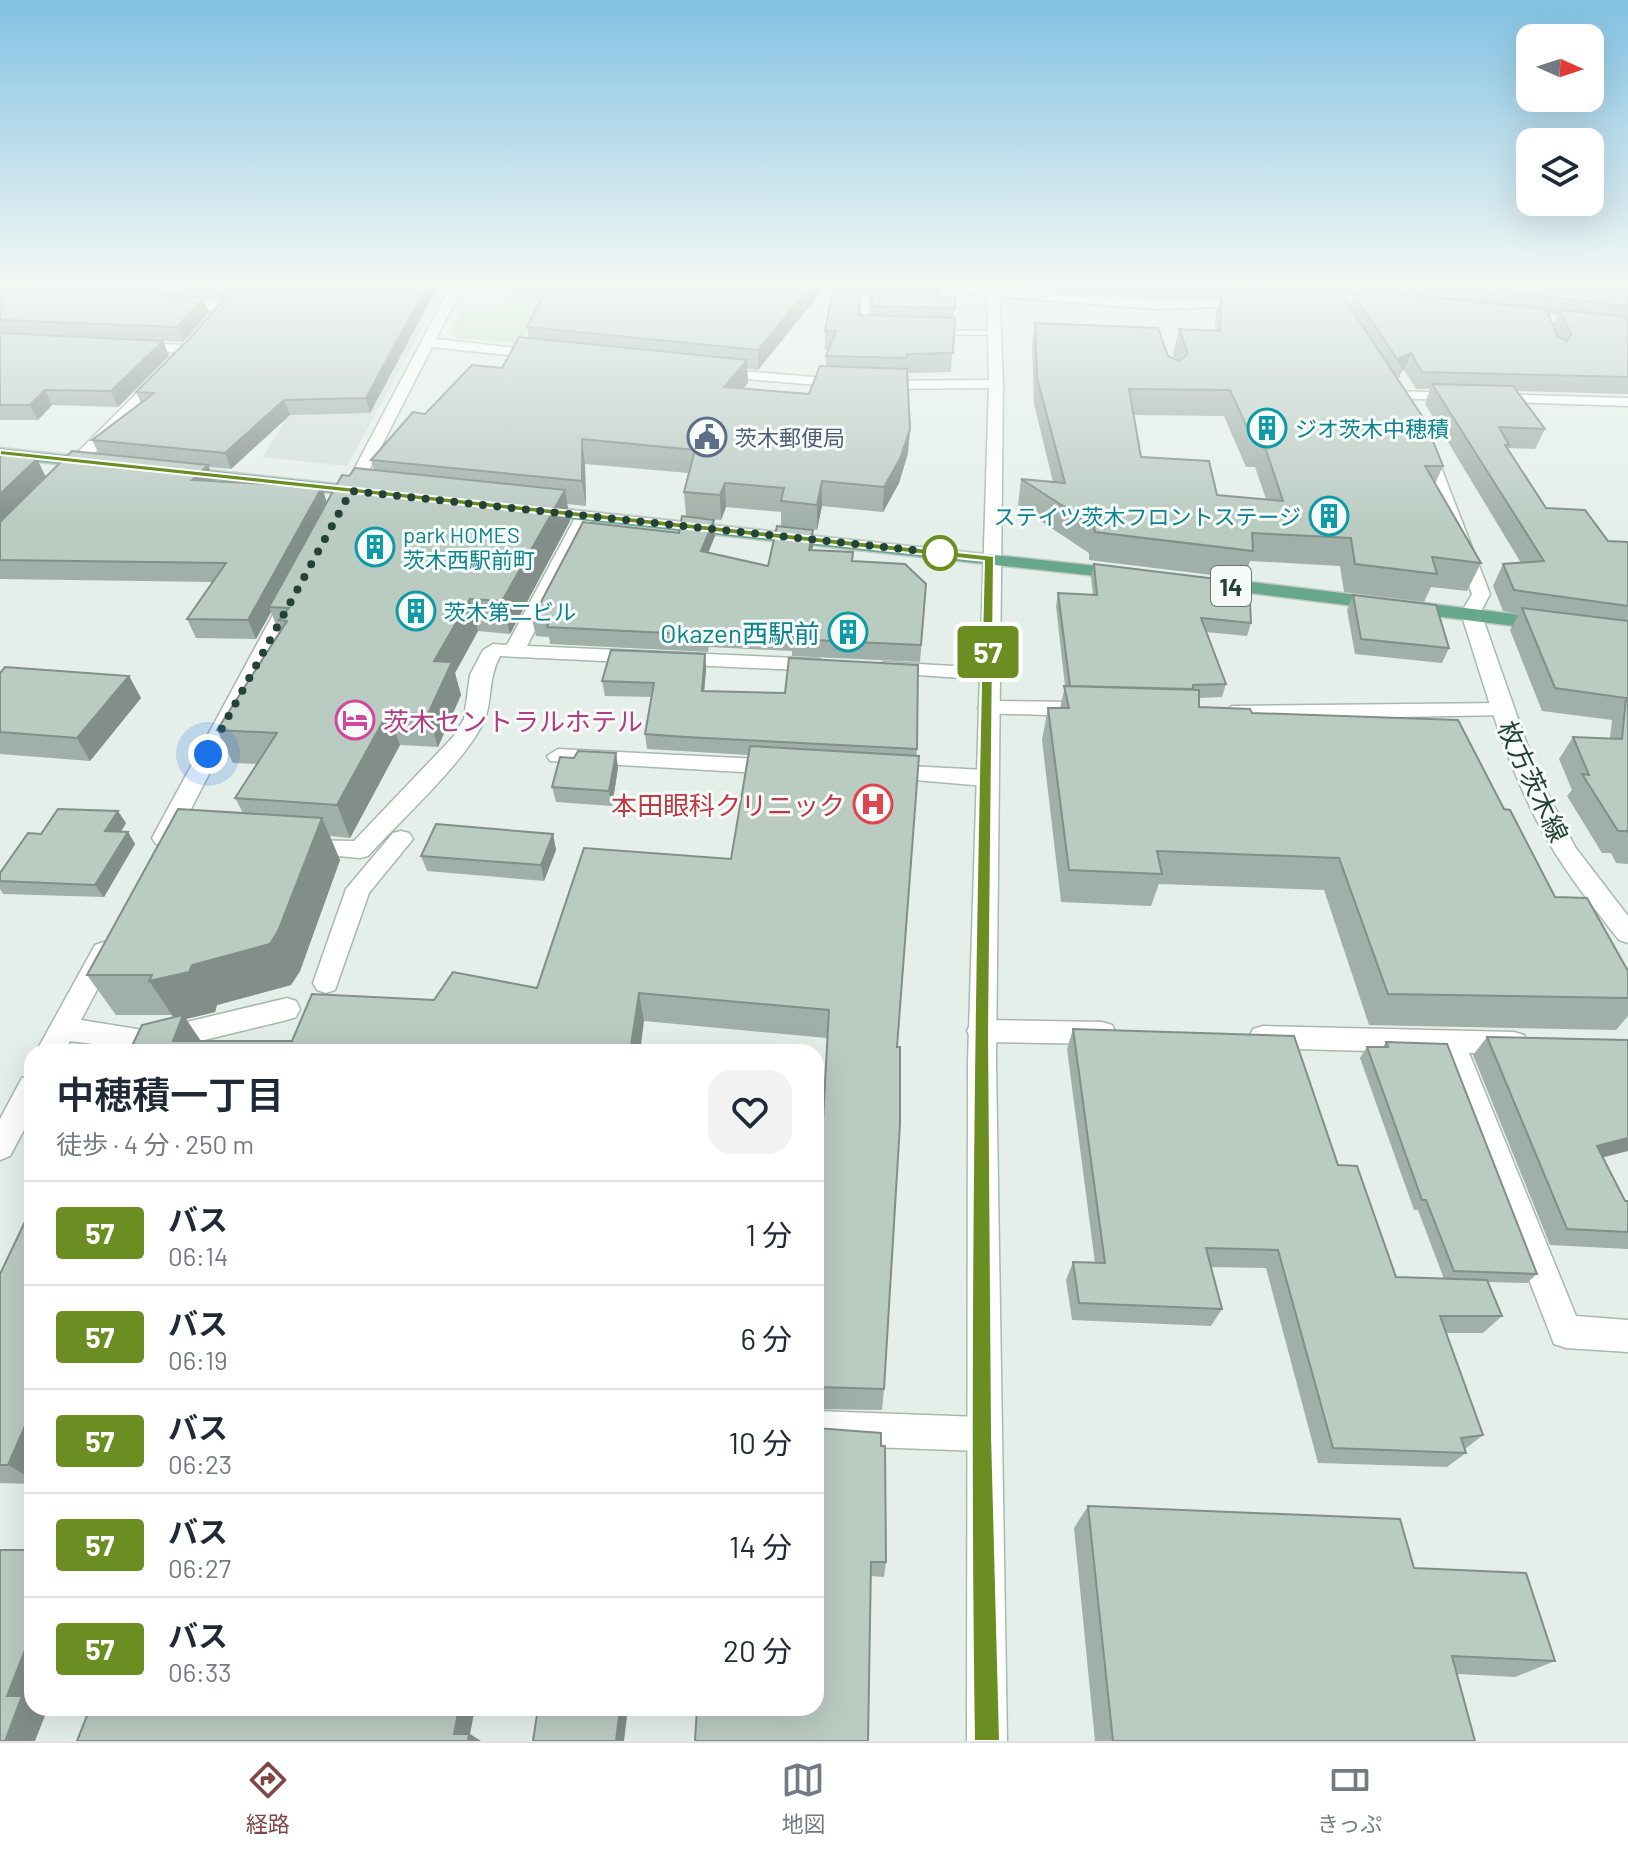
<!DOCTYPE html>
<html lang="ja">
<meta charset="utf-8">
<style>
body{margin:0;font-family:Barlow,"Noto Sans JP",sans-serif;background:#f2f2f3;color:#1f2937;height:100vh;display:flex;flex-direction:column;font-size:30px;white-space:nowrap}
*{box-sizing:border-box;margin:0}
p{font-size:26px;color:#747a83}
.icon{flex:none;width:44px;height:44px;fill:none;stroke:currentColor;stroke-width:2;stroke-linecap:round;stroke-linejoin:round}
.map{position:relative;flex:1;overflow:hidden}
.side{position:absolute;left:24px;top:1044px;width:800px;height:672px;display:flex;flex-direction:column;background:#fff;border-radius:24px;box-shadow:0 8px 32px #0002}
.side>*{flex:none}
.badge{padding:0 16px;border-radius:6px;font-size:28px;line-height:52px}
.needle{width:52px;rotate:93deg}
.buttons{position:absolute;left:1516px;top:24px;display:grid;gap:16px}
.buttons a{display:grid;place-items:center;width:88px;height:88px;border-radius:16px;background:#fff;box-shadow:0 8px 32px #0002;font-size:40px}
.you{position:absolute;width:40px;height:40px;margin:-20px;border:6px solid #fff;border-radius:50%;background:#1a73e8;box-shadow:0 0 0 12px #1a73e833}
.map>.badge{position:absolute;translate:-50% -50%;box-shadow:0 0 0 4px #fff}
.round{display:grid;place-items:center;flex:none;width:84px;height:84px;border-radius:24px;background:#f2f2f3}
.headline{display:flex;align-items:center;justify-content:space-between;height:136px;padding:0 32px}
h1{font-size:38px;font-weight:600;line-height:60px}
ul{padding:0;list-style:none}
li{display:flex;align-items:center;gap:24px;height:104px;padding:0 32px;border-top:2px solid #e0e1e3}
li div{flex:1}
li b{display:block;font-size:30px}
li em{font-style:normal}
li .badge{min-width:88px;font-weight:700;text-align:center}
.dock{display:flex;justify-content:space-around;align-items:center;height:112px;border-top:2px solid #e0e1e3;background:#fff;font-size:22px;color:#747a83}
.dock a{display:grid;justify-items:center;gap:4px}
.dock .on{color:#824545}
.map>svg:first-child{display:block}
</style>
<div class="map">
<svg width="1628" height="1741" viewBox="0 0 1628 1741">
<rect width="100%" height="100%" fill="#e5efe9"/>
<path fill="#d3e0d8" d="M313,282H447L347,466L263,457L288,415Z"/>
<path fill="#bde2c2" d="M514,282H552L520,344L455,338L450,334L462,307H502Z"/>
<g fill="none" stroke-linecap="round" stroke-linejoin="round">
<g stroke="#a7b8b0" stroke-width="3">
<path id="service" d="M865,293L869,295L870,330L866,332L862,330L861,295Z
M934,330L994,331L998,333L994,335L931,334V330Z"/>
</g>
<g stroke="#a7b8b0" stroke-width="3">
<path id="minor" d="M453,282H465L436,339L545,351L552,355L545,359L432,347L356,496L348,501L342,500L340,496Z
M863,282H917L1156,301L1251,298L1258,302L1251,306L1156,309L869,286Z
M175,300L225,303L232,307L225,311L170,307V301Z
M135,343L188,345L195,349L188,353L130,350V344Z
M717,369L861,381L996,380L1003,384L996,388L861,389L712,376L710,373Z
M155,375L167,378L71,477H59V471Z
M1393,391L1628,398V406L1388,398L1386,395Z
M1426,444L1434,449L1490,594L1478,617H1464L1461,613L1472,594L1418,449Z
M585,511L594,516L527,646L819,659L829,665L819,671L500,656C487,681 493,701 484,721C467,760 399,822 368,856L360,858L295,852L291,846L295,840L354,841L453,737L464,719L470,675L483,650L493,644L507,645L576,516Z
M291,592L300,598L176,838L172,844H156L152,838L282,598Z
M884,662L988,668L998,674L988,680L877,672L874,668Z
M988,701L1079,702L1089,709L1079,716L981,713L978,708Z
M1502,703L1509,705L1512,710L1509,715L1232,720L1222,713L1232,706Z
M558,749L779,760L790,767L779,774L550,761L547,756Z
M888,765L985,770L996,778L985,786L880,777L877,772L880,767Z
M401,831L409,833L413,839L369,893L335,990L326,993L317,990L313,983L346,889L393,833Z
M104,942L113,945L117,952L81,1020L149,1031L287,998L296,1001L300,1009L296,1017L287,1020L155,1052L70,1041L64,1052H36L95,945Z
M981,1020L1102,1022L1112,1025L1116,1033L1112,1041L1102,1044L981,1042L971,1039L967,1031L971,1023Z
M1263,1026L1514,1032L1524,1035L1528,1043L1524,1051L1514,1054L1469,1053L1576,1316L1628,1320V1352L1566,1348L1554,1344L1441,1053L1263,1048L1253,1045L1249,1037L1253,1029Z
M32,1075V1115L10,1156L0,1160V1119L22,1078Z
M816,1411L980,1417L992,1422L997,1434L992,1446L980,1451L816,1445Z"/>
</g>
<g stroke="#a3bcb0" stroke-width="3">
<path id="secondary" d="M987,282H999L1003,384L996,1062L1007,1741H967L968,1062L989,384Z
M1471,607L1481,613L1537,773L1575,847L1628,916V943L1619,940C1590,903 1561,867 1539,825C1504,758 1484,685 1461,613Z"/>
</g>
<g stroke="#c1cac7" stroke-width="3">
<path id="primary" d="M0,448L95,458L103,463L95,468L0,458Z
M180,467L366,487L374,492L366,497L174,475L172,472Z
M538,506L1125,569L1134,574L1125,579L532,515L529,511Z
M1218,578L1546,618L1556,624L1546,630L1211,588L1209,584Z"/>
</g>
<use href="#service" fill="#fff" fill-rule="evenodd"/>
<use href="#minor" fill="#fff" fill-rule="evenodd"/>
<use href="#secondary" fill="#fff" fill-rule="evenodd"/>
<use href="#primary" fill="#67a88d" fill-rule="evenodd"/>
</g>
<path fill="#a0afa7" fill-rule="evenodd" d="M0,282H236L221,300L204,299L209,313L183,342L163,341L169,356L118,407L52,405L38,420H0Z
M440,282L370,413L290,415L231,469L209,467L215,481L327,502L349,476L374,470L371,460L425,414L502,368L529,338L527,327L829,282L758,370L747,369L748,383L743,388L809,394L826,366V356L828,350H825V331L834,282H941L939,298L955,297L951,372L908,373L910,429L908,453L899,483L883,512L822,506L817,530L781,526V512L726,507L721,520L686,516L684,492L688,473L585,464L586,506L567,504L570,521L510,634L478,631L455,673L461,695L438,747L400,745L350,838L330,836L340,860L300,971L291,985L217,1005L215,1012L186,1019L201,1041H292L434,1000L537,988L731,859L748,755L647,749L645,734L652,697L605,696L602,681L705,654L706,669L704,691L917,749L897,1047L884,1389L882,1410L816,1409V1119L823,1120L827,1038L644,1021L130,1050L174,1018L172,1015H116L87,975L243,813L235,798L257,764L233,763L217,730L279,633L271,612L256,639L196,638L187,619L213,582L0,579V455L46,477L99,454L92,440L141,403L136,392L189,339ZM866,290L872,295L871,315H859L860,292Z
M1043,282H1324L1323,286H1332L1328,282H1628V394L1517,391L1545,429L1535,449L1508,448L1546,508L1608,541L1628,542V864L1616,863L1611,853H1602L1567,796L1572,790L1559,759L1573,737L1610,738L1612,720L1542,711L1510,630L1519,614L1503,611L1493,586L1503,564L1521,563L1425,404L1430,389H1416L1404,370L1402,371L1398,381L1443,466L1435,484L1481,563L1467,591L1431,587L1424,602L1344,592L1340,566L1250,561L1244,579L1089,560V553L1018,506L1021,479L1053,482L1034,404L1032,347L1035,323L1168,356L1175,359L1173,354L1179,329L1215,331L1216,311L1220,298H1156L1044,289ZM1343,297H1353L1349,307ZM1548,313L1558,315L1553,325ZM1133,415L1224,416L1246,467H1255L1266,499L1217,495L1141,457Z
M679,533L715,536L708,553L768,566L813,546L812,550L853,561L926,584L920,662L792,656V651L709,647L708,652L550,644L549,637L536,636L532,619Z
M1094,564L1251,623L1247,636L1206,632L1226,684L1222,697L1199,698V707L1252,713L1504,809L1555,897L1628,971V1016L1616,1030L1369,1025L1324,890L1159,884L1151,906L1061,902L1042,740L1048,708H1060L1065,686L1056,606L1058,593L1093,595L1091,577Z
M1353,595L1449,648L1442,663L1355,654L1347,610Z
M0,673L129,676L141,698L90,761L0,754Z
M616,753L618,768L612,806L556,802L552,787L574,758Z
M126,823L121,832H128L135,844L104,897L3,894L0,889V873L41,834Z
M553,834L556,850L544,881L427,871L421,856Z
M1073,1029L1338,1165L1396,1277L1444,1279L1418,1210H1414L1360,1058L1367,1047H1383L1386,1042L1537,1274L1527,1283L1488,1282L1502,1316L1483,1333H1446L1483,1435L1465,1449L1466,1453L1447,1467L1318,1463L1266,1268L1211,1267L1222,1309L1211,1326L1072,1320L1066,1280L1073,1262L1095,1263L1067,1049Z
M1487,1037L1603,1157L1625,1201H1628V1249L1550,1245L1473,1055Z
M32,1207V1484L0,1483V1274Z
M881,1446L886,1562L884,1577L870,1576L695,1741Z
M1088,1506L1414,1568L1555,1661L1515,1677L1457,1674L1475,1741H1095L1074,1528Z"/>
<path fill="#828e88" d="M32,282H44L47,289L38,295Z
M219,282H236L221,300L216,286Z
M429,282H440L370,413L366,398Z
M814,282H829L758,370V350Z
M860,282H867L866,290L860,292Z
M203,298L209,313L183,342L177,327Z
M163,341L169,356L118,407L111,391Z
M1411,353L1404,370L1402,371L1403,368L1399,358Z
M747,360L748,383L726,410L724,387Z
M45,390L52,405L38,420L30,405Z
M284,400L290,415L231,469L225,453Z
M910,429L908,453L899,483L883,512L884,487Z
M582,439L585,464L586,506L582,481Z
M37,459L46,477L0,523V494Z
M208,465L216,484L192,480Z
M822,481V506L817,530V505Z
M725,483L726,507L721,520L720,495Z
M322,487L328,506L269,607L271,612L256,639L248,620Z
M565,490L570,521L510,634L502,601Z
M714,520L715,536L702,568L701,551Z
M813,530V546L809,567V550Z
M470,599L478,631L455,673L461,695L438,747L428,714L434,661Z
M705,654L706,669L703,706L702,691Z
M129,676L141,698L90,761L77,738Z
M388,712L400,745L350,838L337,805Z
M616,753L618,768L612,806L609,791Z
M118,811L126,823L113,844L105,831Z
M322,818L340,860L300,971L291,985L217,1005L215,1012L186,1019L202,1043L173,1041L176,1021L149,981L192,965Z
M128,832L135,844L104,897L95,885Z
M553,834L556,850L544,881L541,865Z
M639,993L644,1021L640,1052H630Z
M1628,1138V1151L1581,1163L1597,1146Z
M32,1410V1479L8,1465Z
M32,1632V1708H48L35,1741H5L7,1696Z
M459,1708H475L470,1734L481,1741H466L454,1734Z
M620,1708H628L624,1741H616Z"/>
<path fill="#bacbc2" stroke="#828e88" stroke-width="2" fill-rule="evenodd" d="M0,282H33L40,289L203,298L177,327L0,320Z
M153,282H219L216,286Z
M239,282H429L366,398L284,400L225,453L92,440L154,393L136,392L189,339Z
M550,282H814L758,350L527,327Z
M834,282H860L859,315L955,318L953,353L907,354V358L826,356L836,331H825Z
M872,282H940L937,298L955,297V308L872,306Z
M1416,282H1628V306Z
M1336,286L1424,419L1443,466H1425L1481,563L1432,557L1437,574L1355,564L1351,538L1252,533L1253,551L1095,532L1094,526L1021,479L1065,483L1037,378L1035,323L1158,328L1168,356L1179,361L1188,354L1179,329L1220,331L1222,288ZM1129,389L1230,390L1253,440L1263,441L1283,501L1217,495L1209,461L1141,457Z
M1354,294H1401L1546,309L1558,337L1567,341L1571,334L1560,310L1628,317V377L1422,372L1411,353L1399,358L1403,368Z
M0,333L163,341L111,391L45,390L30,405H0Z
M519,337L747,360L724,387L809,394L820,366L907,369L910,429L900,459L884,487L822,481L817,505L781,501L784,488L725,483L720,495L684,492L695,450L582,439V481L371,460L413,412L425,414L472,365L502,368Z
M1432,384L1513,386L1545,429L1499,427L1509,445H1505L1546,508L1585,510L1608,541L1628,542V606L1514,590L1503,564L1544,561Z
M72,451L208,465L192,480L322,487L248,620L187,619L226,563L0,560V522Z
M0,455L37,459L0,494Z
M355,468L565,490L502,601L470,599L434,661L452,662L428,714L388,712L337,805L235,798L277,733L217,730L287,621L279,620L289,608L269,607L342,475L349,476Z
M682,516L714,520L701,551L768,566L777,526L813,530L809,550L853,552L852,561L905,564L926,584L921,645L792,639V634L707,630V635L547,627L550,620L532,619L583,522L679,533Z
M1094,564L1249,583L1251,623L1201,618L1226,684L1193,685V689L1070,686L1058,593L1097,595Z
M1353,595L1436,605L1449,648L1361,639Z
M1522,608L1628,621V832L1627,831H1618L1582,774L1589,775L1573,737L1622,739L1626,698L1555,688Z
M611,650L705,654L702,691L785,693L789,658L918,665L917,749L686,737L645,734L654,683L602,681Z
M5,667L129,676L77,738L0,732V673Z
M1064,686L1199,690V707L1250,709L1252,713L1458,720L1504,809L1510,810L1555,897L1587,898L1628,971V998L1388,994L1339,858L1157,851L1162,874L1069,870L1048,708H1069Z
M750,746L919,756L897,1047H900V1124L884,1389L816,1387V1119L823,1120L829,1010L639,993L630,1052H107L108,1050H130L142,1025L183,1015L173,1041H292L312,994L434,1000L453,972L537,988L584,848L731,859Z
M578,751L616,753L609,791L552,787L560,757L574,758Z
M58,809L118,811L105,831L128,832L95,885L0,881V873L28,833L41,834Z
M178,809L322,818L278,931L270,944L192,965L189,972L149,981L152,975H87Z
M436,824L553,834L541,865L421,856Z
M1073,1029L1294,1036L1338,1165L1357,1166L1396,1277L1487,1280L1502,1316H1440L1483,1435L1461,1438L1466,1453L1333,1448L1278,1250L1206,1248L1222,1309L1079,1303L1073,1262L1105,1263Z
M1487,1037L1628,1040V1138L1597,1146L1625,1201H1628V1232L1567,1229Z
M1386,1042L1447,1044L1537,1274L1454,1271L1426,1200H1422L1367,1047H1388Z
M32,1207V1410L8,1465H0V1274Z
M816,1428L881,1433V1446H885L886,1562H871L868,1741H695L697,1708H816Z
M1088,1506L1400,1519L1414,1568L1526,1573L1555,1661L1452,1656L1475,1741H1113Z
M0,1550H32V1632L7,1696H22L5,1741H0Z
M90,1708H459L454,1734H469L468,1741H77Z
M538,1708H620L616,1741H533Z"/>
<linearGradient id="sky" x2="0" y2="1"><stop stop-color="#82c2e2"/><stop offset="0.54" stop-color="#f3f8f5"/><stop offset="1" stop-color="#f3f8f5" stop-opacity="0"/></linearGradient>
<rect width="1628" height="526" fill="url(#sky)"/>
<path fill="#6b8e23" stroke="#fff" stroke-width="2" d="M0,450L994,556L989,1031L992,1434L1000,1741H974C968,1347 974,955 984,561L0,455Z"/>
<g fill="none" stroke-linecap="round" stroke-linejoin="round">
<path stroke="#224336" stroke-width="8" stroke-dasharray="0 14.4" d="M208,754L351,491L940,553"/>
</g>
<defs>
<g id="building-ring" transform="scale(2)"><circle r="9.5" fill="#f7fbf8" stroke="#0f9aa8" stroke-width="1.5"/><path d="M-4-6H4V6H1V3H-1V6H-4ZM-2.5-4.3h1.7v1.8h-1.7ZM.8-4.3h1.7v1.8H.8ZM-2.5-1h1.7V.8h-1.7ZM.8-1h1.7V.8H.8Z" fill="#0f9aa8"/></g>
<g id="civic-ring" transform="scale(2)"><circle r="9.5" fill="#f7fbf8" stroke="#5c6f8a" stroke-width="1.5"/><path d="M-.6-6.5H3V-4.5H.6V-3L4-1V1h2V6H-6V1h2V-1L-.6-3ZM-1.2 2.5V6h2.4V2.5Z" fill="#5c6f8a"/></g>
<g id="hotel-ring" transform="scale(2)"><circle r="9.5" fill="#f7fbf8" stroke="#d1479c" stroke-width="1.5"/><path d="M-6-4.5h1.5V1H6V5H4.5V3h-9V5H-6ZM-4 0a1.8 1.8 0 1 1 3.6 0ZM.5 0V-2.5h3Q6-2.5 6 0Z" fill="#d1479c"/></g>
<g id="hospital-ring" transform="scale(2)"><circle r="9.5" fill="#f7fbf8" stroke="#e0444e" stroke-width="1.5"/><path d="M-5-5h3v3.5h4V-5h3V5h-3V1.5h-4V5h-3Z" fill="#e0444e"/></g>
</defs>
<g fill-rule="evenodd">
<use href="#building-ring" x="1267" y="428"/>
<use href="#civic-ring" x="707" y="437"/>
<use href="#building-ring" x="1329" y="516"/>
<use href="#building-ring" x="375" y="547"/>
<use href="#building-ring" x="416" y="611"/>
<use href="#building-ring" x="848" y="632"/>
<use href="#hotel-ring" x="355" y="720"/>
<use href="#hospital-ring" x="873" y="804"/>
</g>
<circle fill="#fff" stroke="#6b8e23" stroke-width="4" cx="940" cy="553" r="16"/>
<g text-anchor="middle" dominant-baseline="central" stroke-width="6" stroke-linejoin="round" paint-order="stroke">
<g font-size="22" fill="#0d838f" stroke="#f7fbf8" text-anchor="start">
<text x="1295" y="428">ジオ茨木中穂積</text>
<text x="1301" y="516" text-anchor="end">ステイツ茨木フロントステージ</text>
<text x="403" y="534">park HOMES<tspan x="403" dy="25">茨木西駅前町</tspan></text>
<text x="444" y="611">茨木第二ビル</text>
</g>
<g font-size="22" fill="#4e5e75" stroke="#f7fbf8" text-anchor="start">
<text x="735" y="437">茨木郵便局</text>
</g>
<rect fill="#f7fbf8" stroke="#627a70" stroke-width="2" x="1211" y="566" width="40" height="40" rx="6"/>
<g font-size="24" font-weight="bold" fill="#224336">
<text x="1231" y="586">14</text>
</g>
<g font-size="26" fill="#0d838f" stroke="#f7fbf8" text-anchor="end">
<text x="820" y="632">Okazen西駅前</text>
</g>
<g font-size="26" fill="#b23c85" stroke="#f7fbf8" text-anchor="start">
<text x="383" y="720">茨木セントラルホテル</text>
</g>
<g font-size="26" fill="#224336" stroke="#f7fbf8">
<text transform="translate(1534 781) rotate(65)">枚方茨木線</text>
</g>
<g font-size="26" fill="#be3a42" stroke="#f7fbf8" text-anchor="end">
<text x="845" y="804">本田眼科クリニック</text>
</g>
</g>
</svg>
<div class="buttons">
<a><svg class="needle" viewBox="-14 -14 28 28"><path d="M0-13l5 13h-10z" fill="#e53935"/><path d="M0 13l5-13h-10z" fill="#747a83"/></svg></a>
<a><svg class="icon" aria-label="layers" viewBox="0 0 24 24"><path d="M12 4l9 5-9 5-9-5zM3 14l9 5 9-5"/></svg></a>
</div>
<div class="you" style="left:208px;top:754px"></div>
<b class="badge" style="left:988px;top:652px;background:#6b8e23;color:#fff">57</b>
<section class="side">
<div class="headline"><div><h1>中穂積一丁目</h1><p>徒歩 · 4 分 · 250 m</p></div><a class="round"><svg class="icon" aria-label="heart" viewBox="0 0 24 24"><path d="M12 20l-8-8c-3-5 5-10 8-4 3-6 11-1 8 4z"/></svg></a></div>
<ul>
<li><span class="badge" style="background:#6b8e23;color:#fff">57</span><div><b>バス</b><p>06:14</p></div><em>1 分</em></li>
<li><span class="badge" style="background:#6b8e23;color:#fff">57</span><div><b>バス</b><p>06:19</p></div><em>6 分</em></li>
<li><span class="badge" style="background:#6b8e23;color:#fff">57</span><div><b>バス</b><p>06:23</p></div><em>10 分</em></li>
<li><span class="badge" style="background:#6b8e23;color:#fff">57</span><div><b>バス</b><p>06:27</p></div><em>14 分</em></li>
<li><span class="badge" style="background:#6b8e23;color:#fff">57</span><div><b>バス</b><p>06:33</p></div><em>20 分</em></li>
</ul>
</section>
</div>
<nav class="dock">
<a class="on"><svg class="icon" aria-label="directions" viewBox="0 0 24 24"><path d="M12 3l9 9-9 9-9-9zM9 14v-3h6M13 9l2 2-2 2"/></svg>経路</a>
<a><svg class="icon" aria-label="map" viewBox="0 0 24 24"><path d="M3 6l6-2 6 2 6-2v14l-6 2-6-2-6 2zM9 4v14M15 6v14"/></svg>地図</a>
<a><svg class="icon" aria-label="tickets" viewBox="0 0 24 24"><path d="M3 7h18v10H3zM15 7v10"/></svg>きっぷ</a>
</nav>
